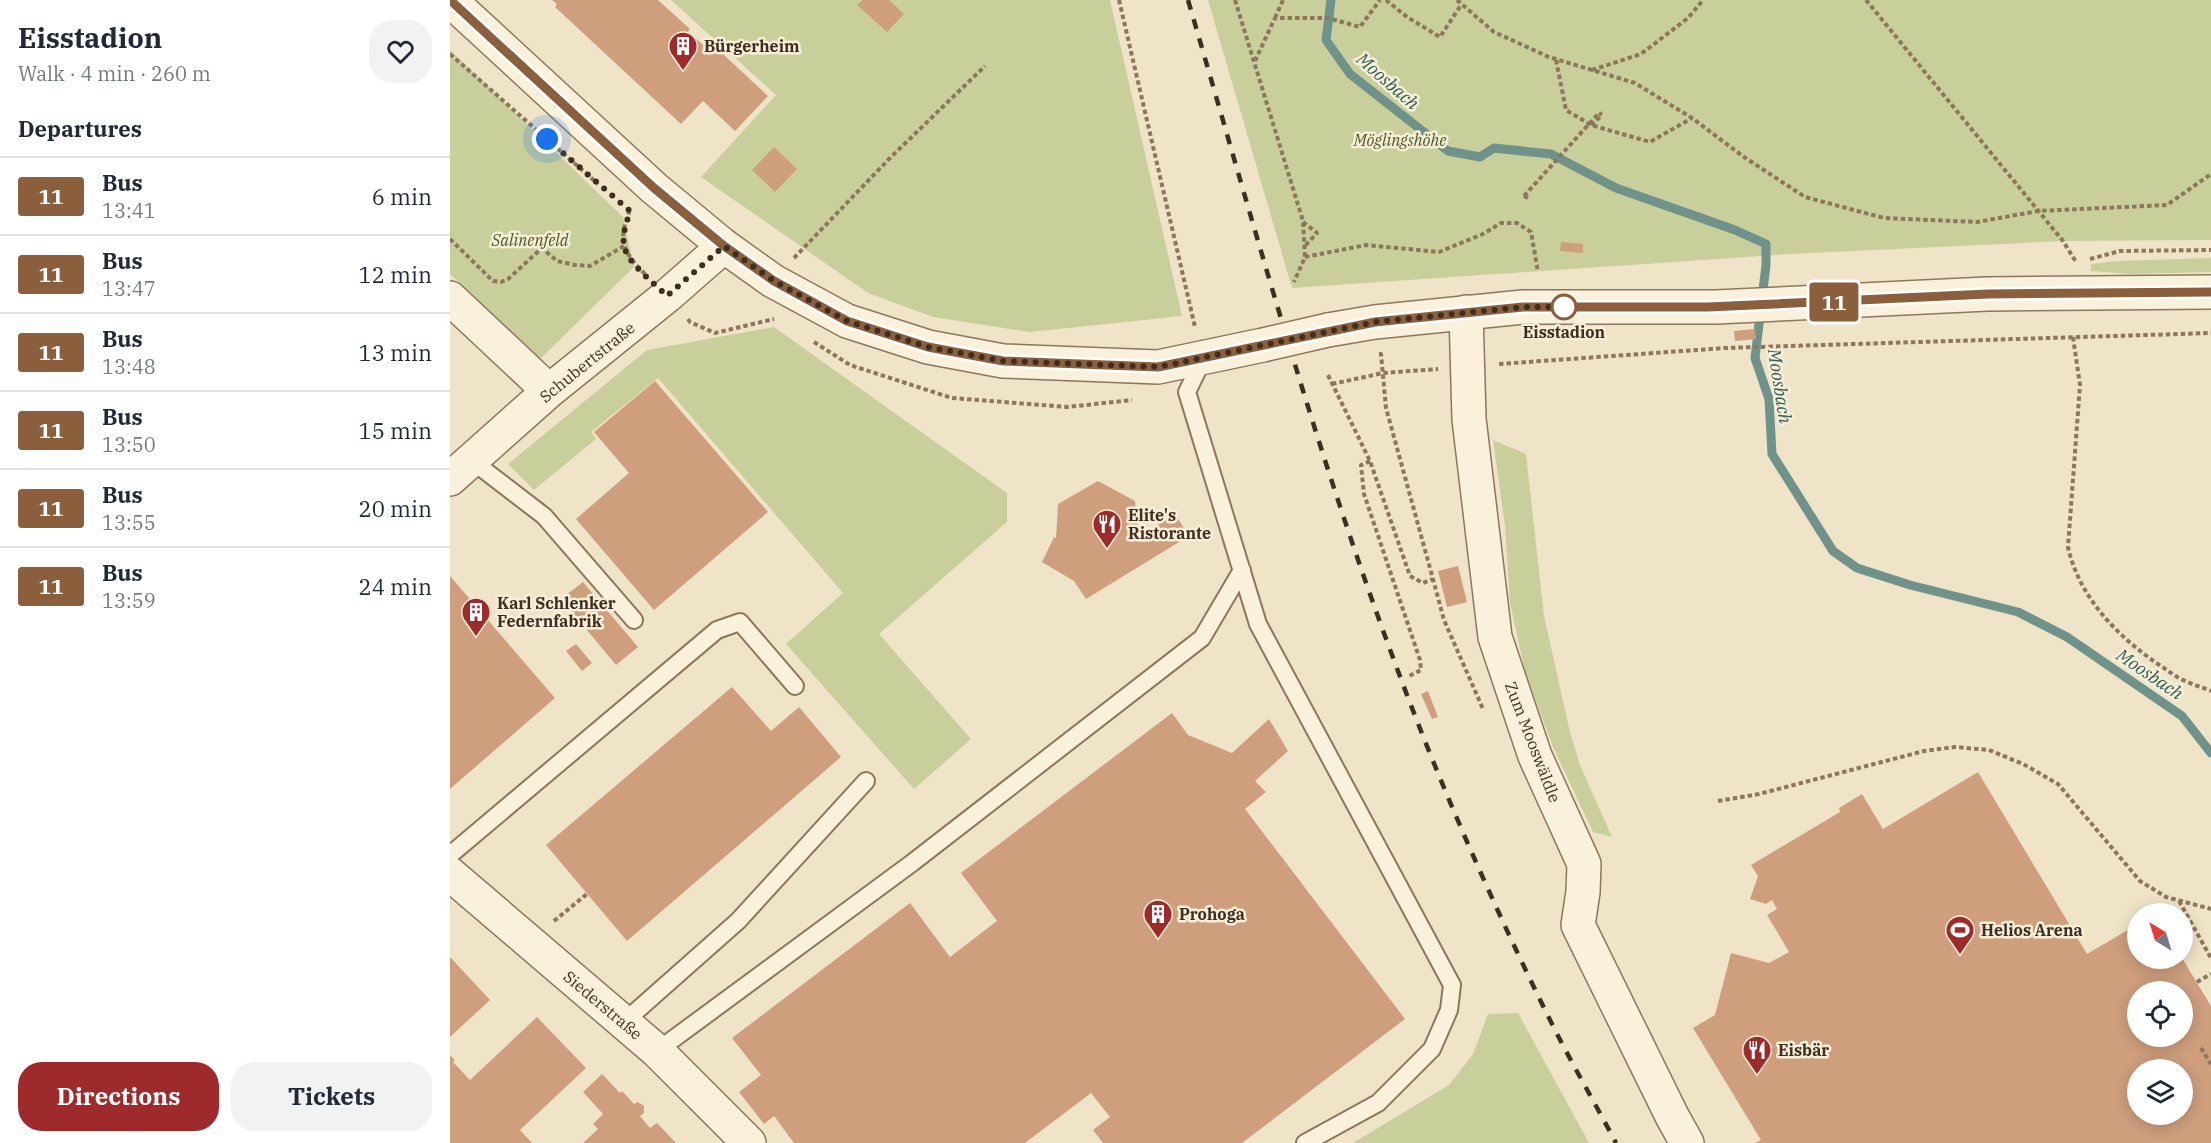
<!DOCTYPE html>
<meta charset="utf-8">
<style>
body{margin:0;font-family:"IBM Plex Serif",serif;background:#f2f2f3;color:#1f2937;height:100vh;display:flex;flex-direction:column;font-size:22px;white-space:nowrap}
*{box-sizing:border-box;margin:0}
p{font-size:20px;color:#747a83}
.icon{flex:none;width:33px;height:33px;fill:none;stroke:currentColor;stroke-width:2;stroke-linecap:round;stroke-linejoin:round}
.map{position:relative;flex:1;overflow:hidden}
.sheet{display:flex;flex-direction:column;background:#fff;width:450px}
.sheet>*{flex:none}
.badge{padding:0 12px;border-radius:4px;font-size:21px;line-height:39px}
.needle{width:39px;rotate:322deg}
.controls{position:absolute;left:1677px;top:903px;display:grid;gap:12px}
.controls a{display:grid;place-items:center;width:66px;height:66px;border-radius:50%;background:#fff;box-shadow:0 3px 15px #0003;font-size:30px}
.you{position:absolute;width:30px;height:30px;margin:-15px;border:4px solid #fff;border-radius:50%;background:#1a73e8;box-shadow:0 0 0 9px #1a73e833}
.map>.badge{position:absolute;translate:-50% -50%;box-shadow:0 0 0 3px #fff}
h2{padding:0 18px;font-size:22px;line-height:54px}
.round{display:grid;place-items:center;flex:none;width:63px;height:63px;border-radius:24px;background:#f2f2f3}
.headline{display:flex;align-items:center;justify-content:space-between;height:102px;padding:0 18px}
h1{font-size:28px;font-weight:700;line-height:45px}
.primary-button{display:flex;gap:12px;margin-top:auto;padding:12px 18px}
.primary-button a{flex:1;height:69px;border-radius:24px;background:#9e2a2b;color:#fff;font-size:24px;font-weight:700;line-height:69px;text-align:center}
.primary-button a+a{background:#f2f2f3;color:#1f2937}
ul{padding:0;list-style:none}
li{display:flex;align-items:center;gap:18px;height:78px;padding:0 18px;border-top:2px solid #e0e1e3}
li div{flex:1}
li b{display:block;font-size:22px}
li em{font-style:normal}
li .badge{min-width:66px;font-weight:700;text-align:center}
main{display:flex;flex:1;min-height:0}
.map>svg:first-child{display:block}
</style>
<main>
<section class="sheet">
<div class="headline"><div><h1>Eisstadion</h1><p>Walk · 4 min · 260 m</p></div><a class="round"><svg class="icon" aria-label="heart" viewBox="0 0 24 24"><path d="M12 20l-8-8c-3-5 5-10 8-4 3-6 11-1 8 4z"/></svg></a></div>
<h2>Departures</h2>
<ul>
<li><span class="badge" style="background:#8b5e3c;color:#fff">11</span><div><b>Bus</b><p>13:41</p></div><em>6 min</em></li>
<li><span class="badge" style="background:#8b5e3c;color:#fff">11</span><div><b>Bus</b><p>13:47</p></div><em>12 min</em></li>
<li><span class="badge" style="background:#8b5e3c;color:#fff">11</span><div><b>Bus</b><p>13:48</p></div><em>13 min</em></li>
<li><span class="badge" style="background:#8b5e3c;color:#fff">11</span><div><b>Bus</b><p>13:50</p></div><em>15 min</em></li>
<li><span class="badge" style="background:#8b5e3c;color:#fff">11</span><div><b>Bus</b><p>13:55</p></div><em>20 min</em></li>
<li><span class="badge" style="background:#8b5e3c;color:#fff">11</span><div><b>Bus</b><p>13:59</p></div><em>24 min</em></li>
</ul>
<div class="primary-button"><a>Directions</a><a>Tickets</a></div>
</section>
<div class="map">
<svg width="1761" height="1143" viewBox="0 0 1761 1143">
<rect width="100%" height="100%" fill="#f0e4c8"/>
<path fill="#c9cf9b" d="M221,0H660L732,316L580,332L483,317L418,293L251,177L326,95Z
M758,0H1761V240L1613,241L1340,254L842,288Z
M0,50L173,217L184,267L90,359L0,274Z
M1761,258V272L1681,274L1641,271V264L1667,261Z
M324,327L557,493V522L429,634L521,739L464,789L336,644L393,593L208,378L141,432L146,439L84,490L58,464L197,350Z
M1043,440L1076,454L1094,616L1120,732L1130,765L1162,837L1143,832L1103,747L1075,671L1060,603L1055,526Z
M1068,1013L1139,1143H903L999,1085L1023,1054L1038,1014Z"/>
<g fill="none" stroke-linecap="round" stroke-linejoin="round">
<path stroke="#6f938a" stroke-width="9" d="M881,0L876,40L900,74L998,151L1030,157L1044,148L1101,154L1166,188L1285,230L1316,244V265L1305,358L1319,399L1322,454L1383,551L1407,568L1460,585L1568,612L1617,637L1732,716L1761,753"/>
</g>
<path fill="#cf9f7d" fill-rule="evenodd" d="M102,0H208L240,29L238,31L254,46L259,41L318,96L285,131L253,101L231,124L105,7L107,4Z
M412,0H439L454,14L437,32L407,5Z
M324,147L347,169L325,192L302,170Z
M1111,242L1133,244V253L1110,251Z
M1305,329L1306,339L1285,341L1284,331Z
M205,381L318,512L204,610L126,519L179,473L144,432Z
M648,481L685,501L689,537L725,514L739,536L636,599L624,581L592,562L604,537L606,538L608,504Z
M1008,566L1017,602L997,607L988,571Z
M0,576L105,698L0,789Z
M133,582L188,647L166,665L111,599Z
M126,644L142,663L132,671L116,651Z
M282,687L321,731L349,707L391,757L177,941L96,845Z
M978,691L988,717L982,719L971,694Z
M722,713L738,735L782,753L819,719L838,751L805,781L816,792L795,809L955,1019L792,1143H653L643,1130L660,1117L641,1093L575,1143H344L324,1116L314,1124L289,1092L311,1075L282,1038L460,903L500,957L547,921L511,873Z
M1528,772L1637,954L1688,924V958H1732L1761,1006V1143H1305L1311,1140L1243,1028L1265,1015L1281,953L1319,963L1339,952L1317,915L1327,909L1322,900L1316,904L1300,899L1308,876L1301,865L1390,812L1389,808L1412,794L1433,829ZM1688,992H1732V1036H1688ZM1688,1070H1732V1114H1688Z
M0,957L40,1000L0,1037Z
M87,1017L136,1068L70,1130L82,1143H0V1055L5,1060L3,1062L20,1080Z
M152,1074L170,1093L172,1091L184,1104L188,1102L194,1106V1113L190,1116L200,1128L207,1123L226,1143H133L148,1129L143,1124L153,1114L133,1092Z"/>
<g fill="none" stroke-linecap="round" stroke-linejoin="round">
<g stroke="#8d765c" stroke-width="20">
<path id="service" d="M753,359L737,392L808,624L1002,985L999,1010L982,1049L928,1103L855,1143
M21,460L94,516L184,620
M0,855L267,630L290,622L345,686
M174,1022L288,921L416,781
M207,1051L462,863L752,638L792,570"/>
</g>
<g stroke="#8d765c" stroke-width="36">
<path id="minor" d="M0,298L99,391
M1016,312L1019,419L1045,637L1085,756L1134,864L1133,892L1128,925L1222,1116L1237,1143
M0,479L99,391L217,296L274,246
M0,874L207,1051L299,1143"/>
</g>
<g stroke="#8d765c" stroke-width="36">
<path id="tertiary" d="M0,0L204,188L274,246L323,281L397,321L478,347L553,361L708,367L813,345
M878,330L925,322L1073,307H1266L1537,294L1761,292"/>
</g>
<path stroke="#8d765c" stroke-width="4" stroke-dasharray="4.5 3" stroke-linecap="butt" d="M669,0L745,327
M785,0L853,221L855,257L844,282
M936,0L957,17L990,37L1011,5
M1007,0L1044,32L1099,57L1185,83L1242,118L1294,157L1355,197L1434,218L1527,222L1588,211L1717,205L1761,174
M1416,0L1613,241L1626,262
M825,18L833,0
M0,54L148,184
M1106,60L1116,110L1141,125L1200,142L1242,118
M805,61L825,18H878L910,27L930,0
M1142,70L1191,54L1238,18L1253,0
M1141,125L1152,115L1149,113
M1074,196L1078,198
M179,210C179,216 176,222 174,228C170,249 182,261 195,274
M853,222L867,233L855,246
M0,239L43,281L51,282L58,279L92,248L107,261L125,265L140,266L174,246
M855,257L916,245L989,252L1033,234L1051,223H1067L1081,232L1088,272
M344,258L440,158L535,66
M1640,259L1670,251L1761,250
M238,319L240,322L265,333L324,319
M1623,337L1630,385L1618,547C1629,597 1667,636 1708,664C1716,669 1723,675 1731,679C1741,684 1751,687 1761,691
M364,342L400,365L502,398L617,407L682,400
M929,354H931L936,408L983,579L994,620L1033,709
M1049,364L1275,348L1761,333
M878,375L920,461L960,576L973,583L983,579
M882,384L933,373L988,369
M920,461L911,465L914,494L970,660L971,670L957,677
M1268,801L1309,794L1474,751L1505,747L1539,750L1573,764L1608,784L1690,881L1716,897L1761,909
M1729,901L1761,958
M104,921L137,894
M1747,982L1761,974
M1751,1048L1761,1064"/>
<use href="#service" stroke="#faf1dc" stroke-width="16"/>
<use href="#minor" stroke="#faf1dc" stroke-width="33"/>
<use href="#tertiary" stroke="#faf1dc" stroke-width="33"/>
<path stroke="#3d2e20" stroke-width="4.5" stroke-dasharray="10 10" stroke-linecap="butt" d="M738,0C803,222 864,446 945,663C990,785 1044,907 1102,1024C1122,1064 1145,1103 1166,1143"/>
<g stroke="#8d765c" stroke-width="36" stroke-linecap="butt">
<path id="tertiary-bridge" d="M813,345L878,330"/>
</g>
<path stroke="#8d765c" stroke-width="4" stroke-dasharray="4.5 3" stroke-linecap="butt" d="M1074,196L1149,113"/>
<use href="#tertiary-bridge" stroke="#faf1dc" stroke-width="33"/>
</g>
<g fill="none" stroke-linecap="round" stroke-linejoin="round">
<g stroke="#fff" stroke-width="14">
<path id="line" d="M0,0L204,188L274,246L324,281L397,321L478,347L553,361L708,367L925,322L1073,307H1258L1538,294L1761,292"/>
</g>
<use href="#line" stroke="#8b5e3c" stroke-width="9"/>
<path stroke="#3d2e20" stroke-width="6" stroke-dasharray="0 10.8" d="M97,139L180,211C177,222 172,233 174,245C176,262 205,284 217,296L274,246L324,281L397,321L478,347L553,361L708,367L925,322L1073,307H1119H1114"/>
</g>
<defs>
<g id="building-pin" transform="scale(1.5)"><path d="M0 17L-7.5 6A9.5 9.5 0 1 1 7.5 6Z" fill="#9e2a2b" stroke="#f7eed8"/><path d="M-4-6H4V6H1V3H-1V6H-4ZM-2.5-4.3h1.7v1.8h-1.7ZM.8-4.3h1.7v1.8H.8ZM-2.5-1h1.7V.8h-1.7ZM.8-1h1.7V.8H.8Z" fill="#fff"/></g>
<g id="restaurant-pin" transform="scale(1.5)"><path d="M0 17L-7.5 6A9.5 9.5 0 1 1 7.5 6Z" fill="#9e2a2b" stroke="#f7eed8"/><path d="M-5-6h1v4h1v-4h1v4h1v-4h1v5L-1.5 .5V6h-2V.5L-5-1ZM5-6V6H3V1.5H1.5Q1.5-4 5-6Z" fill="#fff"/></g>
<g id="stadium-pin" transform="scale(1.5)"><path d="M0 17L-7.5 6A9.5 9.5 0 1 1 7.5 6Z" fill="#9e2a2b" stroke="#f7eed8"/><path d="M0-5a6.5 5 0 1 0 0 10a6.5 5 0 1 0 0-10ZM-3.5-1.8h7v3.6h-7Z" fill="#fff"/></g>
</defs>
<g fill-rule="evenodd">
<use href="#building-pin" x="233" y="46"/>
<use href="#restaurant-pin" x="657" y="524"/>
<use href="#building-pin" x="26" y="612"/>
<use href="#building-pin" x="708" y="914"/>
<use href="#stadium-pin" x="1510" y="930"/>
<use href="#restaurant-pin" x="1307" y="1050"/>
</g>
<circle fill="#fff" stroke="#8b5e3c" stroke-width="3" cx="1114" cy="307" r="12"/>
<g text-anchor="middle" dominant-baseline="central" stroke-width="5" stroke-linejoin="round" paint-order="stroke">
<g font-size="16" font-weight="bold" fill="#3d2e20" stroke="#f7eed8" text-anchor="start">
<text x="254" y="46">Bürgerheim</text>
<text x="678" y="515">Elite's<tspan x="678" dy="18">Ristorante</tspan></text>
<text x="47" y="603">Karl Schlenker<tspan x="47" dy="18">Federnfabrik</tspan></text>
<text x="729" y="914">Prohoga</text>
<text x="1531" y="930">Helios Arena</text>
<text x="1328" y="1050">Eisbär</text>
</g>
<g font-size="16" font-style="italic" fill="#4d5a26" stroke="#f7eed8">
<text x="950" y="140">Möglingshöhe</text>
<text x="80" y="240">Salinenfeld</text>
</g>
<g font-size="16" font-weight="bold" fill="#3d2e20" stroke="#f7eed8">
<text x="1114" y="332">Eisstadion</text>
</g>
<g font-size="16" fill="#3d2e20" stroke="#f7eed8">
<text transform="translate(137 362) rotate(-39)">Schubertstraße</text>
<text transform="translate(1083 742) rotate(69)">Zum Mooswäldle</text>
<text transform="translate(153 1005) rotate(40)">Siederstraße</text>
</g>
<g font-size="18" font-style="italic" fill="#2f5d5a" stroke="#f7eed8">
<text transform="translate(938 81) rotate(41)">Moosbach</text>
<text transform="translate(1330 386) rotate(81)">Moosbach</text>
<text transform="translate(1700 674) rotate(34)">Moosbach</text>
</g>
</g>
</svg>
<div class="controls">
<a><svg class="needle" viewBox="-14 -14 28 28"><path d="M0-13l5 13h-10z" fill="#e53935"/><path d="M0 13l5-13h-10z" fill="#747a83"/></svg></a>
<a><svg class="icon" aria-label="locate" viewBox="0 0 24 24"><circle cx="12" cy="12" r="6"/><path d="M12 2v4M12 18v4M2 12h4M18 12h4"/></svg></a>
<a><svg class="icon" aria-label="layers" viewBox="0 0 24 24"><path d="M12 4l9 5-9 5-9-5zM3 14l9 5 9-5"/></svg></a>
</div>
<div class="you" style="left:97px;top:139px"></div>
<b class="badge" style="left:1384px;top:302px;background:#8b5e3c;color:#fff">11</b>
</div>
</main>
